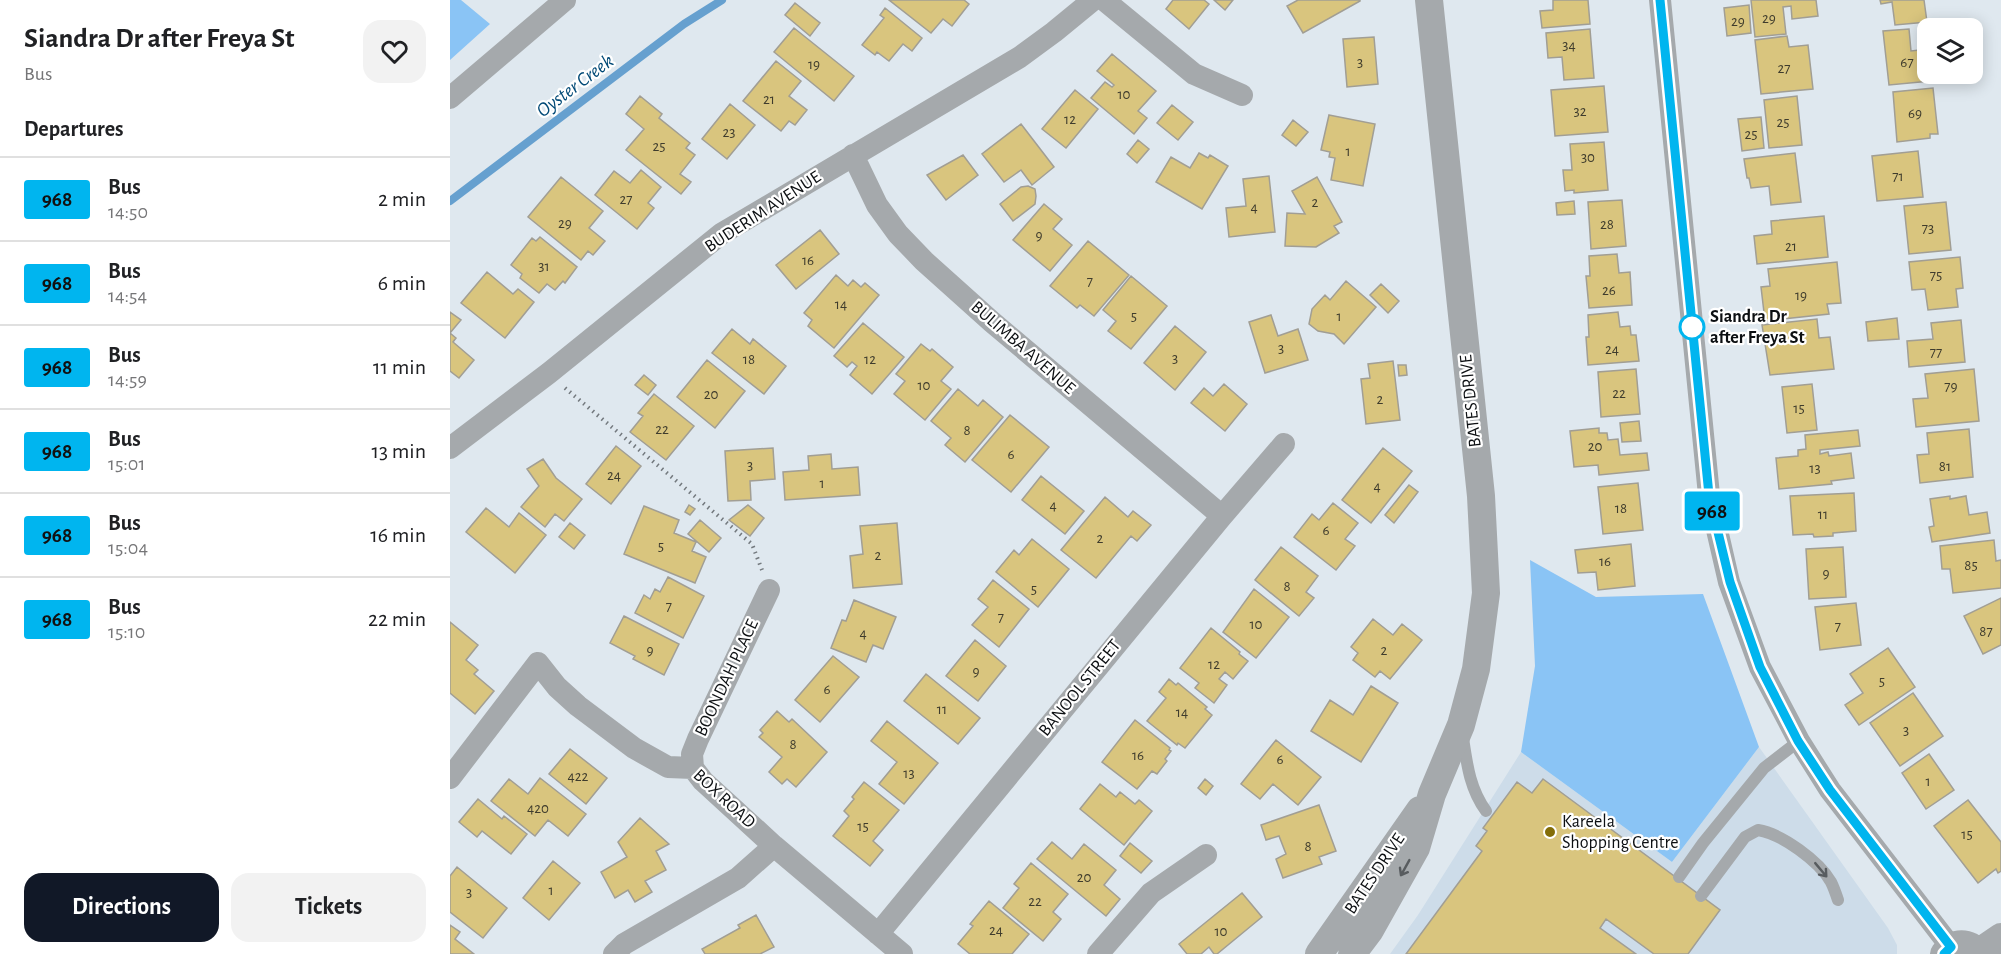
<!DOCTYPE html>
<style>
body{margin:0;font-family:"Alegreya Sans",sans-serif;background:#f2f2f2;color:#202124;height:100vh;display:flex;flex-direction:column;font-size:22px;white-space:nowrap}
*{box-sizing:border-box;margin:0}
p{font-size:20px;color:#757577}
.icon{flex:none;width:33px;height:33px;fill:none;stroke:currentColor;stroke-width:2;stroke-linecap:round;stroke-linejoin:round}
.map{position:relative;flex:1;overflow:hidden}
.drawer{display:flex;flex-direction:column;background:#fff;width:450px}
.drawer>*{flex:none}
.badge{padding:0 12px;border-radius:4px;font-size:21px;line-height:39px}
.tools{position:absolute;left:1467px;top:18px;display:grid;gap:12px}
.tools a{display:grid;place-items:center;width:66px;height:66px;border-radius:12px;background:#fff;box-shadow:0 3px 15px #0003;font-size:30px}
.map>.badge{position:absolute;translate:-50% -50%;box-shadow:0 0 0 3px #fff}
h2{padding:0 24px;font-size:22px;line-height:54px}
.round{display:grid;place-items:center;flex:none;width:63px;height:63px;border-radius:18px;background:#f2f2f2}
.head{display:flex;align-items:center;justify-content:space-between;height:102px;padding:0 24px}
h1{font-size:28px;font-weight:600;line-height:45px}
.cta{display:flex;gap:12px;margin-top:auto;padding:12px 24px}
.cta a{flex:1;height:69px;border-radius:18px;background:#111827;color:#fff;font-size:24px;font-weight:600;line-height:69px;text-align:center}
.cta a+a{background:#f2f2f2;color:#202124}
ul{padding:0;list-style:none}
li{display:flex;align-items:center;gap:18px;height:84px;padding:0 24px;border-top:2px solid #e0e0e0}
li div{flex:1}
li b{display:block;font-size:22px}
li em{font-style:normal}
li .badge{min-width:66px;font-weight:700;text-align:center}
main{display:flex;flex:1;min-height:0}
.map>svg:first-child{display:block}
</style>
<main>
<section class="drawer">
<div class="head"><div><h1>Siandra Dr after Freya St</h1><p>Bus</p></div><a class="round"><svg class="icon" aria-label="heart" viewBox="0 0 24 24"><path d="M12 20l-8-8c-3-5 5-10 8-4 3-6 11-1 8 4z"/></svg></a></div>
<h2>Departures</h2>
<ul>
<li><span class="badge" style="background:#00b5ef;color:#111">968</span><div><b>Bus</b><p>14:50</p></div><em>2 min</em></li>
<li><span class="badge" style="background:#00b5ef;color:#111">968</span><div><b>Bus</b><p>14:54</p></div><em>6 min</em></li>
<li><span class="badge" style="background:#00b5ef;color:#111">968</span><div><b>Bus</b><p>14:59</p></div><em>11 min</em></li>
<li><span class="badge" style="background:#00b5ef;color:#111">968</span><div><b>Bus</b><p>15:01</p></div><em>13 min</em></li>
<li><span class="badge" style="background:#00b5ef;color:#111">968</span><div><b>Bus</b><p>15:04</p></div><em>16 min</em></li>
<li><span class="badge" style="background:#00b5ef;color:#111">968</span><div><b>Bus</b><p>15:10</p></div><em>22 min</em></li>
</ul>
<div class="cta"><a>Directions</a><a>Tickets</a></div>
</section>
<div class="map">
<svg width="1551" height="954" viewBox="0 0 1551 954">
<rect width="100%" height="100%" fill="#dfe8ef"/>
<path fill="#cddce9" d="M1309,747L1438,928L1447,945V954H940L968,915L1071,752L1222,862Z"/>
<path fill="#8ac4f5" d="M0,0H11L40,24L0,60Z
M1080,560L1146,597L1253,594L1309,747L1222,862L1071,752L1085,666Z"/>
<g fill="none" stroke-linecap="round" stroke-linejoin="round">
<path stroke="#66a0cf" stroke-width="8" d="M0,201L234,24L272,0"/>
</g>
<path fill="#d9c57e" stroke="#a19e94" stroke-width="1.5" d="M439,0H514L519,4L502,26L493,19L481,33Z
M723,0H754L759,4L739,29L716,9Z
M764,0H783L775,10Z
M848,0H910V1L853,33L837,6Z
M1103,0H1138L1140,24L1092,28L1090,11L1103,10Z
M1301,0H1366L1368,16L1342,19L1341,6L1333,7L1336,34L1305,37Z
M1430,0H1474L1477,22L1445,25L1442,2L1431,4Z
M345,3L370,23L360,36L335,15Z
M1299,5L1301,33L1277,36L1274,8Z
M435,8L472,38L462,51L453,44L439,61L427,52L425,55L412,45L434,18L430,15Z
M344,28L404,76L384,101L324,52Z
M1140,29L1144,78L1114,80L1112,57L1098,58L1096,33Z
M1459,29L1461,51L1478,49V74H1490L1491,80L1439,85L1433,31Z
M1337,36L1339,47L1358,45L1363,89L1311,94L1305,40Z
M924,37L928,84L897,87L893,39Z
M662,54L706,91L688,111L697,118L684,134L641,98L655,82L662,87L664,85L647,71Z
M326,61L351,81L339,96L357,110L345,125L339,121L331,131L293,101Z
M1154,86L1158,132L1105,136L1101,90Z
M1483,88L1488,134H1480V138L1447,142L1443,92Z
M625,90L648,109L616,148L592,129Z
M190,96L212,114L209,118L240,143L236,148L245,155L230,174L241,182L231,194L176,150L194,129L176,114Z
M1347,96L1352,145L1319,148L1314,100Z
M280,104L305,125L277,159L252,139Z
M722,105L743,122L728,140L707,123Z
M879,115L925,124L913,186L881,180L885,158L879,157L880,152L871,150Z
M1311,117L1314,148L1292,151L1288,119Z
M843,120L858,132L846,146L832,135Z
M571,124L604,167L582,185L571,170L554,182L532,154Z
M688,140L699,149L687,163L677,154Z
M1154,142L1158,190L1124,193V190L1115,191L1113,170H1122L1120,144Z
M1468,151L1473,197L1427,201L1422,156Z
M749,153L758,158L760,155L778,166L752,209L706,182L721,157L740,168Z
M1345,153L1351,202L1321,205L1319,186L1301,188L1299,178H1297L1294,159Z
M513,155L528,175L496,200L477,175Z
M191,170L211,187L198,203L204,208L187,229L145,195L164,171L180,183Z
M819,176L825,232L779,237L776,208L796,206L793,179Z
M111,177L153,211L139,228L155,241L143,255L138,251L131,260L78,217Z
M867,177L892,222L884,226L889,233L866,247L835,246L837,213L855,214L842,191Z
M578,186L585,189L586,196L585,204L563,221L550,204L571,187Z
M1172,200L1176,246L1141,249L1138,202Z
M1124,201L1125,214L1107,215L1106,203Z
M1496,202L1501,250L1459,254L1454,206Z
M594,204L612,219L603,229L622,245L600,271L563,240Z
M1374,216L1378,257L1307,264L1304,236L1322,234L1321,221Z
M370,230L389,254L346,289L326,265Z
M90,237L127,267L115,283L113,281L105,290L97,284L89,293L70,278L72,274L61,265L82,238L86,241Z
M638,241L679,275L644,316L630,305L627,308L600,286Z
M1167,254L1169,273L1180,272L1182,305L1139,308L1136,276H1140L1139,256Z
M1510,257L1513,288L1506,289L1508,307L1478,310L1475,289L1462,290L1459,262Z
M1387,262L1391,303L1377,304L1379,314L1315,321L1311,287L1320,286L1318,269Z
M37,272L63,294L68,289L84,302L55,338L11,303Z
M386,275L398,286L403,280L411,287L415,283L429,295L384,348L358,326L362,320L354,313Z
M681,276L717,306L681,349L658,331L666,321L653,310Z
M896,281L926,307L894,344L884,334L868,331L859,324L862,309L875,295L880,300Z
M931,284L949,301L938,313L920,295Z
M0,312L11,320L0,333L6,338L3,342L24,360L9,378L0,371Z
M1168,312L1170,327L1180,326L1181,335H1186L1189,361L1138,365L1136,337H1139L1138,315Z
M821,315L828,336L848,329L858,360L815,373L799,322Z
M1447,318L1449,339L1418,341L1416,322Z
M1367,319L1369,338L1380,337L1384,369L1320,375L1312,325Z
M1511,320L1515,362L1459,367L1457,341L1483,339L1481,323Z
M413,323L454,357L422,394L400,375L407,366L402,362L397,367L384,356Z
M725,326L756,352L725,390L694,363Z
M282,329L300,344L303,339L336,366L314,394L262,353Z
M471,344L480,351L482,349L503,367L491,381L501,389L475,420L444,394L455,381L446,374Z
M257,360L295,391L265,428L227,397Z
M943,361L950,420L916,424L911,379L920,378L918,364Z
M948,365H956L957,375L949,376Z
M1186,369L1190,414L1151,417L1148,372Z
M1524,369L1529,421L1466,427L1463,399L1478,398L1475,374Z
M194,375L206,385L198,395L185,385Z
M774,384L797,404L775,431L741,403L754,388L763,396Z
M1362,384L1367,430L1337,433L1332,387Z
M508,389L528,406L533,400L553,417L515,462L495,445L501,438L481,421Z
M204,394L244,426L216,460L180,432L193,416L188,413Z
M560,415L599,447L561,492L522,460Z
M1189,421L1191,441L1172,442L1170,423Z
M1149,428V433H1157L1158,440L1168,439L1170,455L1197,453L1199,470L1149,475L1148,465L1124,467L1120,431Z
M1519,429L1523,477L1470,483L1467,455L1479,454L1477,433Z
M1408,430L1410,446L1370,450V454L1378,452L1379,456L1401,453L1404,478L1381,481L1382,484L1329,489L1326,458L1348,456V450L1356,449L1355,435Z
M166,446L191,466L161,504L136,484Z
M323,448L325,479L300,481L301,500L278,501L275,451Z
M933,448L962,471L921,523L892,500Z
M381,454L382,469L408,467L410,495L335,500L333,472L359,470L358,456Z
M93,459L106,478L132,499L114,521L105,514L95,527L71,507L89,486L77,469Z
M591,476L634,511L615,534L572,500Z
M1188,483L1193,530L1153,534L1148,487Z
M959,485L968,492L944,523L935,515Z
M1404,493L1406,531L1383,533V536L1364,537L1363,534L1343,535L1340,496Z
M1500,496V499L1516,496L1519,515L1537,512L1540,533L1482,542L1479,527L1484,526L1480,499Z
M655,497L678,517L683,511L701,525L687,541L681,536L646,578L611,550Z
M883,503L908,523L895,539L905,546L886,570L844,537L862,514L869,520Z
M239,505L245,509L240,515L235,512Z
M298,505L314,518L300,536L279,520Z
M194,506L229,520L224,533L246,542L242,551L256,557L245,583L174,554Z
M36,508L59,527L69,513L96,535L65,573L16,532Z
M250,520L271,538L259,552L238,534Z
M120,523L135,535L124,549L109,537Z
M447,523L452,584L403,588L400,556L413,554L410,526Z
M582,539L619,569L588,607L546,572L564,550L569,555Z
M1544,540L1546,561L1551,560V588L1503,593L1500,569H1492L1490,546Z
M1181,544L1185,586L1148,590L1146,572L1128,573L1125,550Z
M831,547L868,576L856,592L864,598L849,616L805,580Z
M1393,547L1396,597L1359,599L1356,549Z
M218,577L254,596L233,638L185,613L194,595L200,599L205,589L210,592Z
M543,580L579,609L549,647L522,625L538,607L528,599Z
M804,589L839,617L806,658L773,632Z
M1551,598V645L1533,654L1514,616Z
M404,600L446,617L433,649L423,645L416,662L381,648L392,620L396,621Z
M1406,603L1411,645L1370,650L1365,607Z
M174,616L229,644L214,675L183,659L185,656L160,643Z
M923,619L943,635L952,624L972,640L940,679L930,671L925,677L903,660L908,653L901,647Z
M0,622L28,645L16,660L28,670L24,674L44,691L25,714L0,693Z
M761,628L790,652L789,654L798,661L783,679L775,672L769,679L777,685L764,703L745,688L749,683L730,668Z
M525,640L556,666L528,701L496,676Z
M1438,648L1465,687L1409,725L1395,705L1413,693L1400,674Z
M383,656L409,677L370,722L345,700Z
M476,674L530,718L508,744L454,701Z
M719,679L726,685L728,683L757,707L755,709L762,715L735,748L728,743L727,745L697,721L716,698L709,692Z
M921,686L948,703L911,762L861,731L880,700L903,715Z
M1463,693L1493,736L1450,766L1420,723Z
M327,711L339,722L342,719L377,752L346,787L337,779L332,784L319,772L332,757L309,737L313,733L310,730Z
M685,720L720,748L719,750L721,751L715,759L717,761L707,774L702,771L687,789L652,762Z
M437,721L488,763L454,804L429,784L447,762L421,741Z
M826,740L871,777L848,805L823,784L810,799L791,784Z
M120,749L157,778L136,804L99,774Z
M1479,754L1504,790L1476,809L1452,773Z
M90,778L136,814L118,836L98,820L85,836L41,801L59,779L78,794Z
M755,779L763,786L756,795L748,788Z
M1093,779L1270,910L1238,954H1204L1156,919L1150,928L1186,954H956L1032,851L1026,846L1037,831L1033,828L1067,782L1082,793Z
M414,782L449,810L423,841L433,850L420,866L383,836L399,816L394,811L404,799L402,797Z
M650,784L666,797L670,792L685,804L689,800L702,811L674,845L630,809Z
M28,799L52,819L54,816L77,834L61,854L32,831L27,837L9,822Z
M1518,800L1551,842V871L1548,873L1546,869L1528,883L1484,826Z
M869,805L886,851L869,857L872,864L833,878L826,859L836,854L829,836L816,840L811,825Z
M190,818L219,844L206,851L216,870L195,881L202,892L185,902L178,890L165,898L151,872L177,857L168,842Z
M602,842L622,859L634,844L666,870L654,885L670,899L656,916L587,859Z
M680,843L702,861L691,873L670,856Z
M103,861L130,883L99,920L73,898Z
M581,863L618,894L603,912L611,919L593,941L553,908L569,888L564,884Z
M7,867L57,908L33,938L0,912V876Z
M792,893L812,917L767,954H764L759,947L751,954H737L729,944Z
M539,901L579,934L562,954H520L508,944L523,926L520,924Z
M306,915L324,947L310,954H255L252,949L290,928L288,925Z
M0,925L10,932L5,939L24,954H0Z"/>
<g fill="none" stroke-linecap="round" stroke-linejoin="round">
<path stroke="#73797e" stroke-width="4" stroke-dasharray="1.5 4.5" stroke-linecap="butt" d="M115,388L302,544L312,570"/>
<path stroke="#a5a9ac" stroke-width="12" d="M1013,738C1017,765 1020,789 1036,811
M1229,877L1253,843L1314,768L1349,741
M1251,896L1295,837L1308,830C1332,834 1369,861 1381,882C1384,888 1386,894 1388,900"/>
<path stroke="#a5a9ac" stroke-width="22" d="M654,0L744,74L792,95
M1210,0L1259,495L1279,582L1310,667L1349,741L1380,790L1501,947
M0,98L115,0
M403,155L427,205L448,234L474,261L542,322L772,516
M0,448L99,373L271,234L570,57L604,32L643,0
M243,768L242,754L248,739L319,590
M0,778L88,663L107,687L128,706L184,748L218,767L243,768L253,781L324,846L452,954
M428,934L772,516L834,444
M164,954L174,944L288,878L324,846
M648,954L701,893L756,855"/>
<path stroke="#a5a9ac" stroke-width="28" d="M1529,952L1551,937
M869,954L970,810
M902,954L920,930L966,848L982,794L1011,725L1026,669L1036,593L1031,496L979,0
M1494,954C1504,941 1519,941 1529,954"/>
</g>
<defs><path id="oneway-shaft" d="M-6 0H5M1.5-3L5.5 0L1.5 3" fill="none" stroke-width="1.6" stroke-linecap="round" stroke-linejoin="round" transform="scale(1.5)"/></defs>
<g stroke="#585c5f">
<use href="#oneway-shaft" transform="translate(955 868) rotate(119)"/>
<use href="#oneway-shaft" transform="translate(1371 870) rotate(50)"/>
</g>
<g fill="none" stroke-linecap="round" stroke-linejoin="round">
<g stroke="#fff" stroke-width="14">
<path id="line" d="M1210,0L1259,495L1280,582L1310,667L1348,741L1380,790L1501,947L1494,954"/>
</g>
<use href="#line" stroke="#00b5ef" stroke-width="9"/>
</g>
<circle fill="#fff" stroke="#00b5ef" stroke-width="3" cx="1242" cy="327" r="12"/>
<circle fill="#836d09" stroke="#fff" stroke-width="2" cx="1100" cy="832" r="6"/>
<g text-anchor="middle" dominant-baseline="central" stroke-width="4.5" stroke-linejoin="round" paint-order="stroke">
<g font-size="15" fill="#3f3c2d">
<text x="1319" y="18">29</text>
<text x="1288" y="21">29</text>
<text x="1119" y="45">34</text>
<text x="910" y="62">3</text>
<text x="1457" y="62">67</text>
<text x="364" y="64">19</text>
<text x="1334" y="68">27</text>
<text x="674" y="94">10</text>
<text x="319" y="99">21</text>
<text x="1130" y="111">32</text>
<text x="1465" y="113">69</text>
<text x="620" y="119">12</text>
<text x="1333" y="122">25</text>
<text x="279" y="132">23</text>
<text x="1301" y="134">25</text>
<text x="209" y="146">25</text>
<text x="898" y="151">1</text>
<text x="1138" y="157">30</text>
<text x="1448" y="176">71</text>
<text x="176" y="199">27</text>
<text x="865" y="202">2</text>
<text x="804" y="207">4</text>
<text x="115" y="223">29</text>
<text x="1157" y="224">28</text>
<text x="1478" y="228">73</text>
<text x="589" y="235">9</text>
<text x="1341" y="246">21</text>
<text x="358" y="260">16</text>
<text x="94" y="266">31</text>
<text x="1486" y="275">75</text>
<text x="640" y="281">7</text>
<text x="1159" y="290">26</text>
<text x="1351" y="295">19</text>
<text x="391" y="304">14</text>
<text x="684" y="316">5</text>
<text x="889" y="316">1</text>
<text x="831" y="348">3</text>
<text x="1162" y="349">24</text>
<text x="1486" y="352">77</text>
<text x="725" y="358">3</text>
<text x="299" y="359">18</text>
<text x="420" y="359">12</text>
<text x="474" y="385">10</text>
<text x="1501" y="386">79</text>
<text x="1169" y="393">22</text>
<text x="261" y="394">20</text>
<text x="930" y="399">2</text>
<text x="1349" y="408">15</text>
<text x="212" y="429">22</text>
<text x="517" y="430">8</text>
<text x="1145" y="446">20</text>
<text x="561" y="454">6</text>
<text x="300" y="465">3</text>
<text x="1495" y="466">81</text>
<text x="1365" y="468">13</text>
<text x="164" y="475">24</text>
<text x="372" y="483">1</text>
<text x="927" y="486">4</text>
<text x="603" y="505">4</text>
<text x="1171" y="508">18</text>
<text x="1373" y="514">11</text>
<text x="876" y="530">6</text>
<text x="650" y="538">2</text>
<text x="211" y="546">5</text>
<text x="428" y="555">2</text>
<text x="1155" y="561">16</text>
<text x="1521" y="565">85</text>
<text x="1376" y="573">9</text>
<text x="837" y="586">8</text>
<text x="584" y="589">5</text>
<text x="219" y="606">7</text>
<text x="551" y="617">7</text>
<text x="806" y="624">10</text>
<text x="1388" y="626">7</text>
<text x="1536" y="631">87</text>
<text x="413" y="633">4</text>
<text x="200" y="650">9</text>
<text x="934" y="650">2</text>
<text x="764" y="664">12</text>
<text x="526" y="671">9</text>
<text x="1432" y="681">5</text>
<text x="377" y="689">6</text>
<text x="492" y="709">11</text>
<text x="732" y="712">14</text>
<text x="1456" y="730">3</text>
<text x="343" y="744">8</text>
<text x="688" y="755">16</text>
<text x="830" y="759">6</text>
<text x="459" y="773">13</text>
<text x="128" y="776">422</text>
<text x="1478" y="781">1</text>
<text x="88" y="808">420</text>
<text x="413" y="826">15</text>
<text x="1517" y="834">15</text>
<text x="858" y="846">8</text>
<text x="634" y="877">20</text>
<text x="101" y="890">1</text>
<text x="19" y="892">3</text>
<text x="585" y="901">22</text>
<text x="546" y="930">24</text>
<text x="771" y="931">10</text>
</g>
<g font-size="18" fill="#0c0f12" stroke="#fff">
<text transform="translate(313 212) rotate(-33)">BUDERIM AVENUE</text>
<text transform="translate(573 348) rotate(41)">BULIMBA AVENUE</text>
<text transform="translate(1021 401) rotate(-96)">BATES DRIVE</text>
<text transform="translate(277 678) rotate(-65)">BOONDAH PLACE</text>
<text transform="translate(630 688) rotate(-51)">BANOOL STREET</text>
<text transform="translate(274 799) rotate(43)">BOX ROAD</text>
<text transform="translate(925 874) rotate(-56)">BATES DRIVE</text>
</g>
<g font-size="18" font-weight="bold" fill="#0c0f12" stroke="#fff" text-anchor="start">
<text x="1260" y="317">Siandra Dr<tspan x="1260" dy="21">after Freya St</tspan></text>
</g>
<g font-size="18" fill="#0c0f12" stroke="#fff" text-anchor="start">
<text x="1112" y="822">Kareela<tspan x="1112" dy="21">Shopping Centre</tspan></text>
</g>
<g font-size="20" font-style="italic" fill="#004976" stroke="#fff">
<text transform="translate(125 86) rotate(-37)">Oyster Creek</text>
</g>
</g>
</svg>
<div class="tools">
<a><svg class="icon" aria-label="layers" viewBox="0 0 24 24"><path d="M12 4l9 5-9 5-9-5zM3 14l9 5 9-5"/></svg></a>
</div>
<b class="badge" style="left:1262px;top:511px;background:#00b5ef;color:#111">968</b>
</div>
</main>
